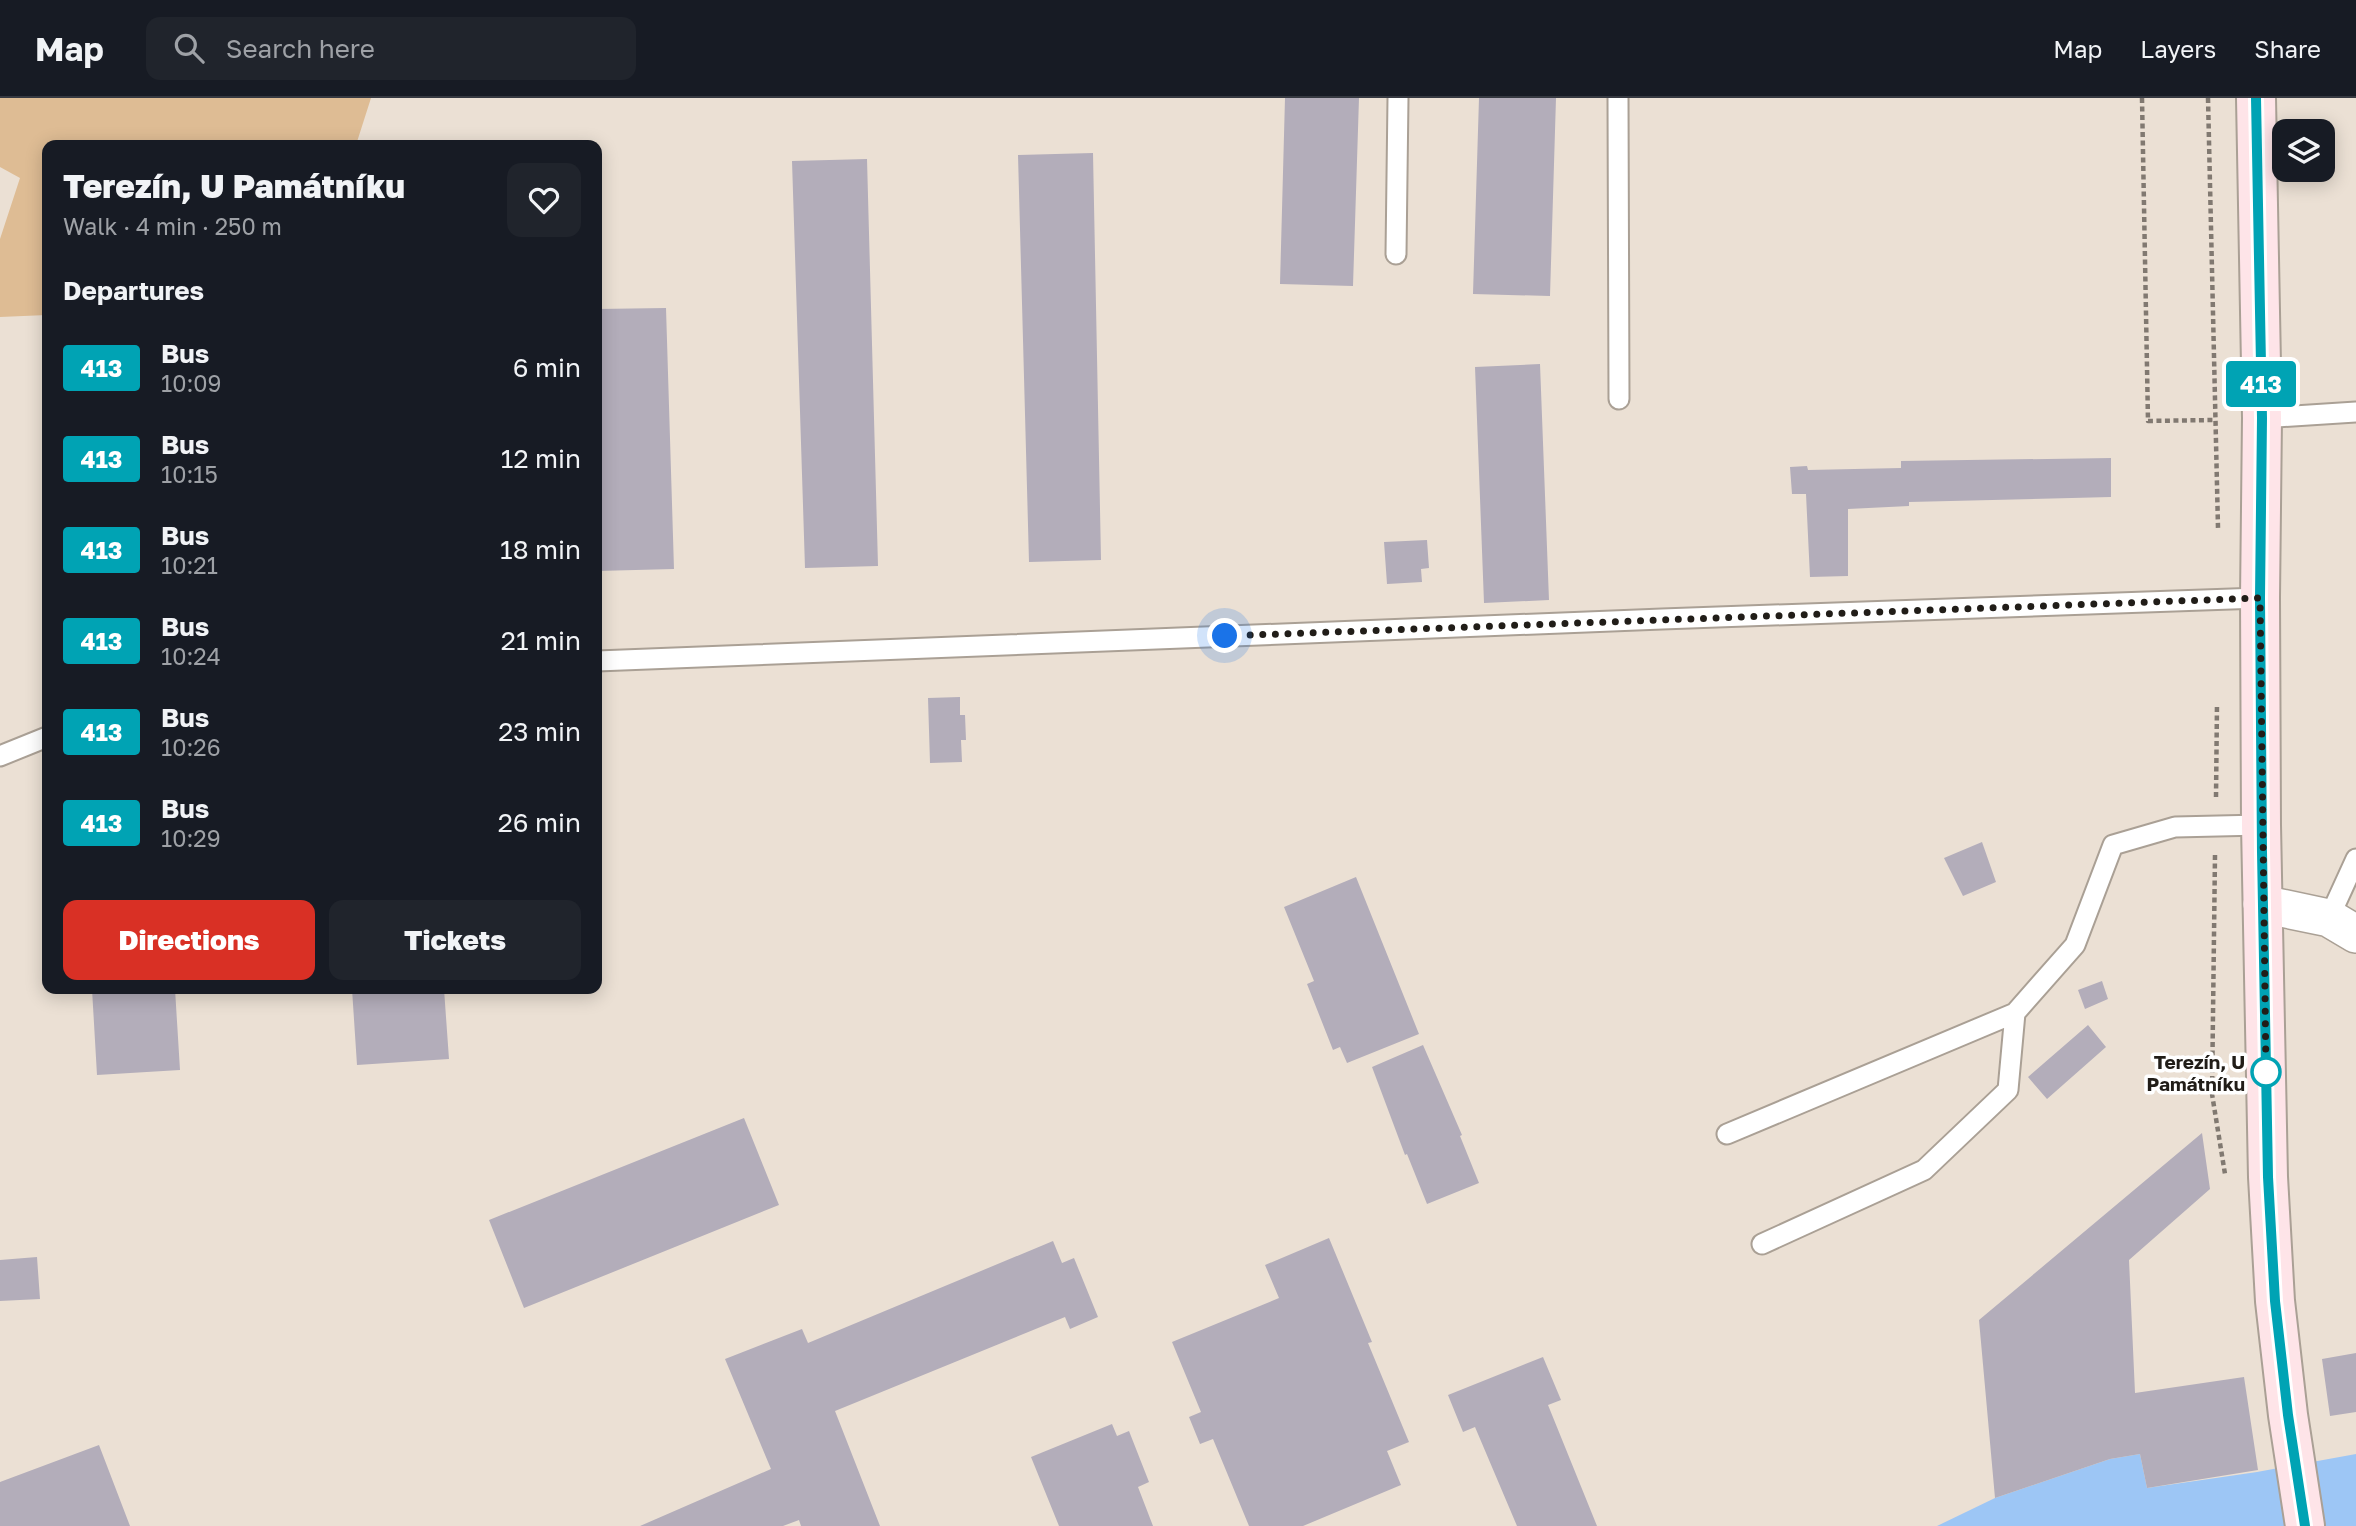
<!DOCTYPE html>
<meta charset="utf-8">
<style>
body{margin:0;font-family:"Golos Text",sans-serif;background:#20242c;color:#f1f3f6;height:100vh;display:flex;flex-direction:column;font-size:26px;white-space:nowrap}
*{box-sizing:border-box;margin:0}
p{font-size:23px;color:#9ea1a6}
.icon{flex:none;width:38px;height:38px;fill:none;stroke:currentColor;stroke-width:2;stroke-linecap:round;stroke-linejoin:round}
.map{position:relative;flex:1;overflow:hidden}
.panel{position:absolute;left:42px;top:42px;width:560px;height:854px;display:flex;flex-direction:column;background:#171b24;border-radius:14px;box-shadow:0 4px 18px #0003}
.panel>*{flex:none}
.badge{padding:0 14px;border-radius:5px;font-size:24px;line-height:46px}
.fabs{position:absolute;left:2272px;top:21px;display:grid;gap:14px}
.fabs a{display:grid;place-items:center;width:63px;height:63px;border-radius:14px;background:#171b24;box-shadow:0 4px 18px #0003;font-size:35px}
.you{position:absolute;width:35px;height:35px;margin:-18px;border:5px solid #fff;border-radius:50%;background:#1a73e8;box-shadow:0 0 0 10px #1a73e833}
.map>.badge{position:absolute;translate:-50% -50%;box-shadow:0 0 0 4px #fff}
h2{padding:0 21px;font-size:26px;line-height:63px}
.round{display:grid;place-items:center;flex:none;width:74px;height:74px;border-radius:14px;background:#20242c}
.summary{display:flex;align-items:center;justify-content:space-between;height:119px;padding:0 21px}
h1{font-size:33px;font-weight:800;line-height:52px}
.button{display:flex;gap:14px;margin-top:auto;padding:14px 21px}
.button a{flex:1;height:80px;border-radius:14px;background:#d93025;color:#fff;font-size:28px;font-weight:800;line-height:80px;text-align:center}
.button a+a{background:#20242c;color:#f1f3f6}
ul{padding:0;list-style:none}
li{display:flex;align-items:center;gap:21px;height:91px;padding:0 21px}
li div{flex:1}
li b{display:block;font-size:26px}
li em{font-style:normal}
li .badge{min-width:77px;font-weight:700;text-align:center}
header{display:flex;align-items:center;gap:42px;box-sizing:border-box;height:98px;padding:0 35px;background:#171b24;border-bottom:2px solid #363941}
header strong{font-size:33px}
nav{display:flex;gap:38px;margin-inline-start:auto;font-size:24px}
.search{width:490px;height:63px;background:#20242c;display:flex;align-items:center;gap:18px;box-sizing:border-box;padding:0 24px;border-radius:14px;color:#9ea1a6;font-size:26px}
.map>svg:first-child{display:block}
</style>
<header>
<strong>Map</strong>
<div class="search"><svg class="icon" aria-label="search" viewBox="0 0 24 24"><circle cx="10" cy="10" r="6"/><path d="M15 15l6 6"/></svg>Search here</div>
<nav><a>Map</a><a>Layers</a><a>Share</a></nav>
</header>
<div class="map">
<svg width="2356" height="1428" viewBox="0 0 2356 1428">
<rect width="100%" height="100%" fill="#ebe0d4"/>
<path fill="#debc94" d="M0,0H371L356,47H47V217L0,219V141L20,80L0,69Z"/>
<path fill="#9dc6f5" d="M2140,1356L2147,1390L2257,1374L2356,1356V1428H1937L1995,1400L2110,1361Z"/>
<path fill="#b3adba" d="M1285,0H1359L1353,188L1280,186Z
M1479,0H1556L1550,198L1473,196Z
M1093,55L1101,462L1029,464L1018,57Z
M867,61L878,468L805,470L792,63Z
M666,210L674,471L597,473V211Z
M1540,266L1549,502L1484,505L1475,269Z
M2111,360V399L1909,404V408L1848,411V478L1810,479L1806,396H1792L1790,369L1807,368L1808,372L1901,370V363Z
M1427,442L1429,470L1421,471L1422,484L1387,486L1384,444Z
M960,599V617H965L966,642H961L962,664L930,665L928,600Z
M1982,744L1996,784L1963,798L1944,760Z
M1356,779L1419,936L1347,965L1340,949L1333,952L1307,886L1314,883L1284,809Z
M2102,883L2108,901L2085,911L2078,892Z
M92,891H175L180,972L97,977Z
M352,891H444L449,961L357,967Z
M2088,927L2106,949L2047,1001L2028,979Z
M1423,947L1462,1037L1460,1038L1479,1085L1427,1106L1407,1056L1405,1057L1372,969Z
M744,1020L779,1107L524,1210L489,1122Z
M2202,1035L2210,1091L2129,1162L2135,1295L2244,1279L2258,1372L2147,1390L2140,1356L2110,1361L1995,1400L1979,1222Z
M1329,1140L1372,1244L1368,1245L1409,1344L1387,1353L1401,1387L1303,1428H1249L1213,1341L1200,1346L1189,1319L1201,1314L1172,1244L1279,1200L1265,1167Z
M1053,1143L1062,1165L1074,1160L1098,1219L1070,1231L1065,1219L835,1313L880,1428H801L799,1422L783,1428H640L771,1371L725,1261L802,1231L808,1245Z
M37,1159L40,1201L0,1203V1162Z
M2356,1255V1314L2330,1318L2322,1261Z
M1543,1259L1561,1302L1548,1307L1597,1428H1517L1475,1329L1463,1334L1448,1297Z
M1112,1326L1117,1338L1129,1333L1149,1384L1138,1389L1153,1428H1059L1031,1359Z
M99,1347L130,1428H0V1384Z"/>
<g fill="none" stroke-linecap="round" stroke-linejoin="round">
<g stroke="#aaa095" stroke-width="23">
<path id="service" d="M1618,0L1619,301
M1396,156L1398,0
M2262,320L2356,314
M597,563L1662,521L2260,500
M0,658L47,639
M2329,820L2356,761
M1727,1036L2015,915L2075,847L2113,747L2175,729L2261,727
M1762,1146L1924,1072L2008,992L2015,915"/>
</g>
<g stroke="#aaa095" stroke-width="40">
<path id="minor" d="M2262,806L2329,820L2356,836"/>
</g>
<g stroke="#aaa095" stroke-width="42">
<path id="secondary" d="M2256,0L2262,320L2260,500L2261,727L2268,1079L2275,1203L2288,1317L2305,1428"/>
</g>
<path stroke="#817971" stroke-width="4.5" stroke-dasharray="5 3.5" stroke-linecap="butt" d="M2142,0L2148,323L2215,322
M2208,0L2218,430
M2216,699L2217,606
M2215,757L2212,996L2225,1076"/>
<use href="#service" stroke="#fff" stroke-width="19"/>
<use href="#minor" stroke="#fff" stroke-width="37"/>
<use href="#secondary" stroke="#fee4e8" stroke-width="38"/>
</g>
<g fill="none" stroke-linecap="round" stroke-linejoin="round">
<g stroke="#fff" stroke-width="16">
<path id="line" d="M2256,0L2262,320L2260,500L2262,754L2268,1079L2275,1203L2288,1317L2305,1428"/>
</g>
<use href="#line" stroke="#00a3b4" stroke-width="10"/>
<path stroke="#211d18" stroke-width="7" stroke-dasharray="0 12.6" d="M1225,538L2260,500L2266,974"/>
</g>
<circle fill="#fff" stroke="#00a3b4" stroke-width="3.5" cx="2266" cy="974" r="14"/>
<g text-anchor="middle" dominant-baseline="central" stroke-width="7" stroke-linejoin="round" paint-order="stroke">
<g font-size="19" font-weight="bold" fill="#211d18" stroke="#fff" text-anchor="end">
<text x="2245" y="963">Terezín, U<tspan x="2245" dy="22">Památníku</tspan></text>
</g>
</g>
</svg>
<div class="fabs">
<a><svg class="icon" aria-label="layers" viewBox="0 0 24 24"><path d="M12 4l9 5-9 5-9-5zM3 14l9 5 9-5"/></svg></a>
</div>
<div class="you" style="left:1225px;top:538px"></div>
<b class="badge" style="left:2261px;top:286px;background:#00a3b4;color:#fff">413</b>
<section class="panel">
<div class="summary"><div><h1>Terezín, U Památníku</h1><p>Walk · 4 min · 250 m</p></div><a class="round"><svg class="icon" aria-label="heart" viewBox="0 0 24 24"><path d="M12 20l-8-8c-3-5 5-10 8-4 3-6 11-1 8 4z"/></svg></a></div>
<h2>Departures</h2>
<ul>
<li><span class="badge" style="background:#00a3b4;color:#fff">413</span><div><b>Bus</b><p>10:09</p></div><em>6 min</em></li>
<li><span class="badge" style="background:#00a3b4;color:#fff">413</span><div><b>Bus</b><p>10:15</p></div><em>12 min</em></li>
<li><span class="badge" style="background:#00a3b4;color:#fff">413</span><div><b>Bus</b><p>10:21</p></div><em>18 min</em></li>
<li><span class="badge" style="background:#00a3b4;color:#fff">413</span><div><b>Bus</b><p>10:24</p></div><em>21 min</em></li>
<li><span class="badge" style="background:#00a3b4;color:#fff">413</span><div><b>Bus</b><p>10:26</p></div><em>23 min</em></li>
<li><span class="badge" style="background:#00a3b4;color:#fff">413</span><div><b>Bus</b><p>10:29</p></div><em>26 min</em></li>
</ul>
<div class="button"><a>Directions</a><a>Tickets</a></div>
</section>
</div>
